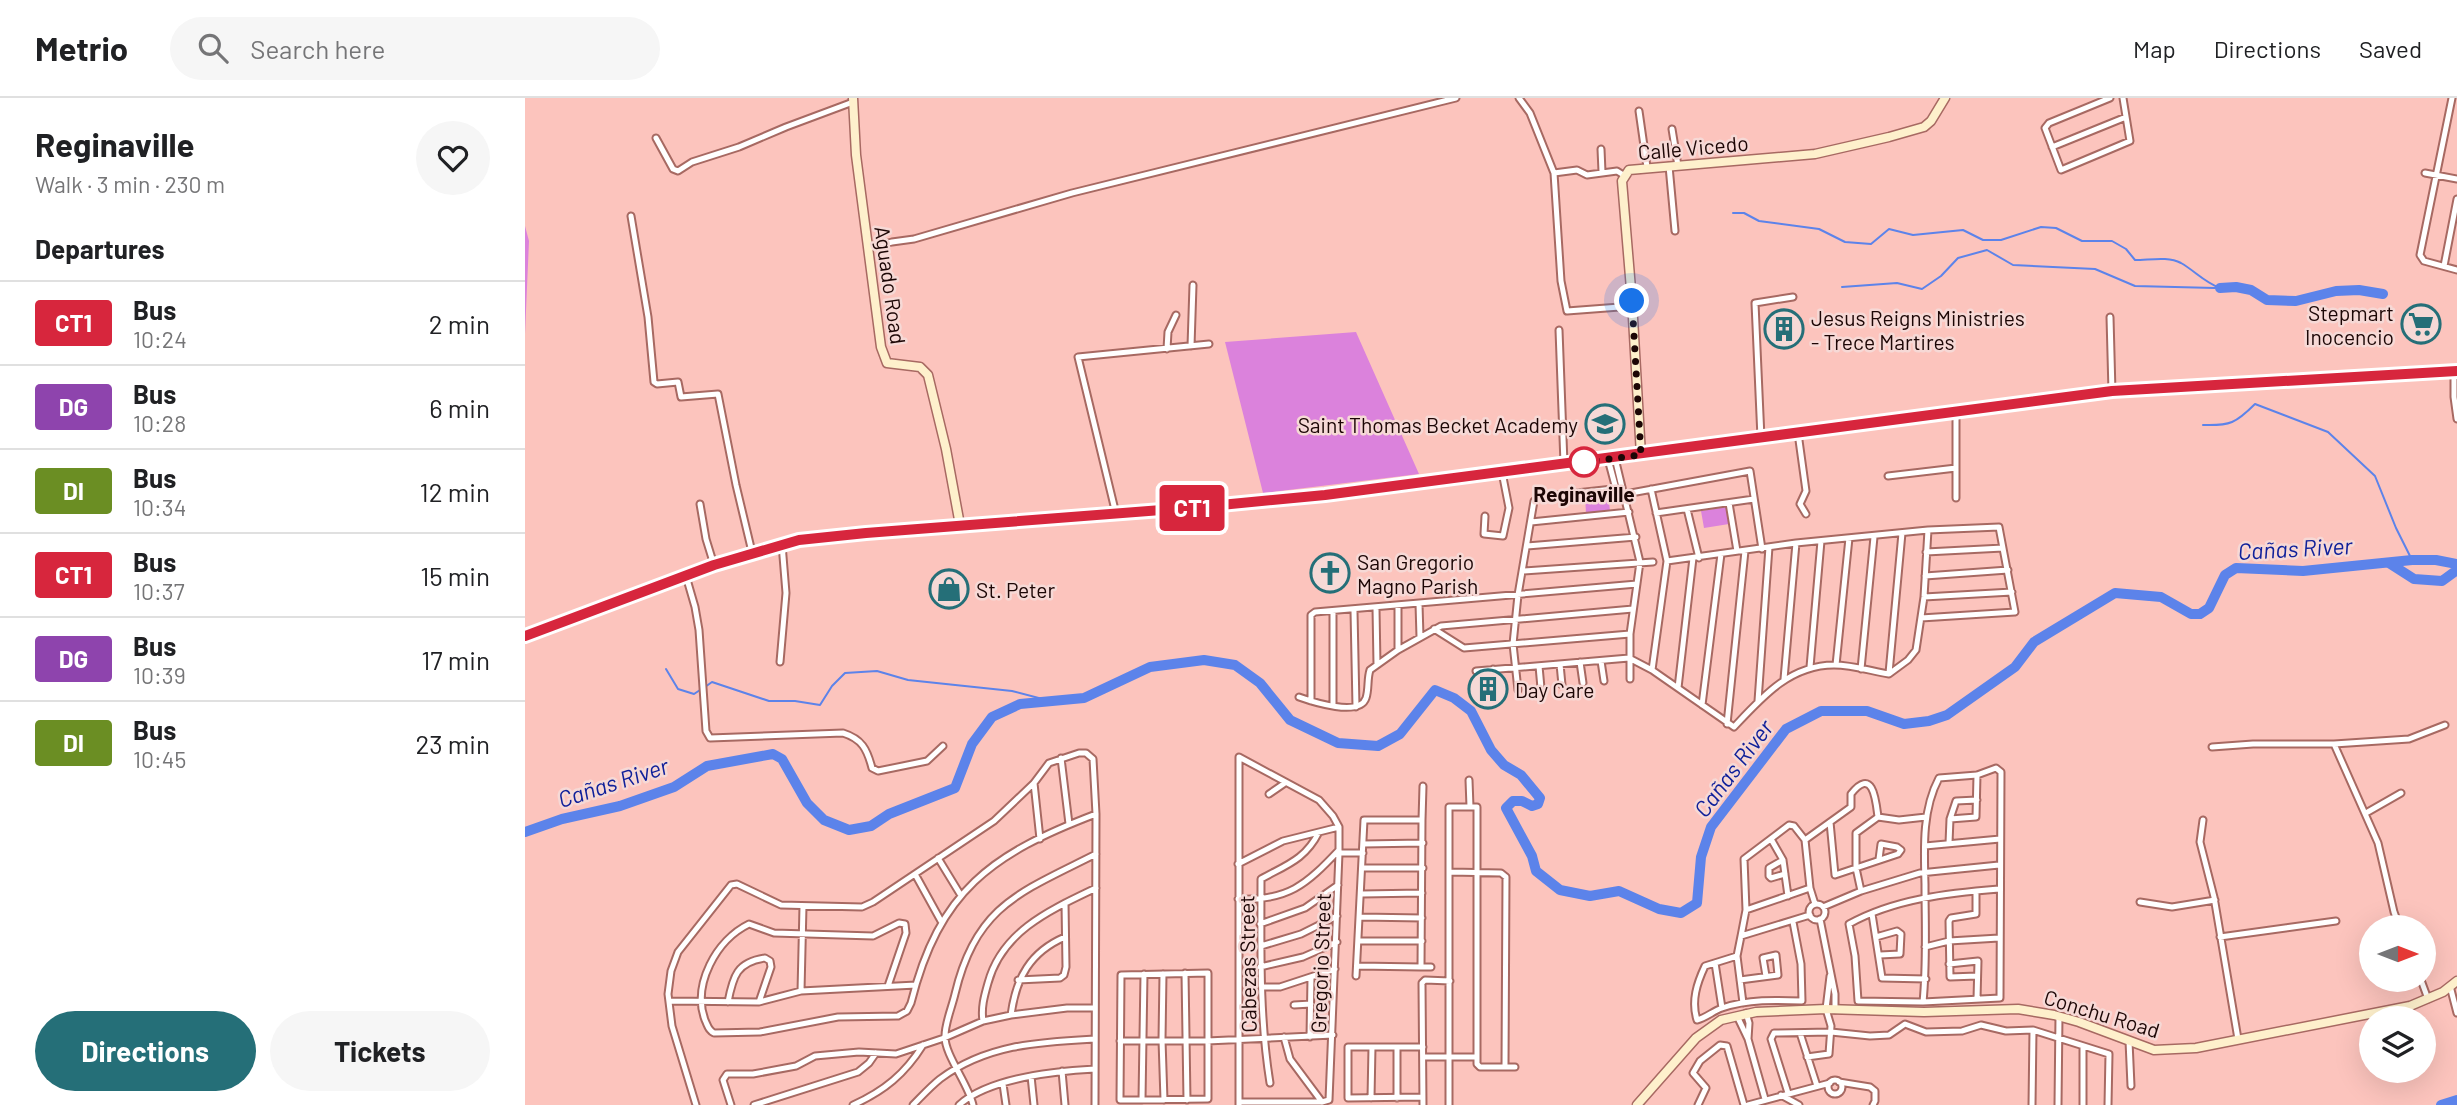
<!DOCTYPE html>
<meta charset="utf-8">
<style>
body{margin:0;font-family:Barlow,sans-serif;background:#f6f6f6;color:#202124;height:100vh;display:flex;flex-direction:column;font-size:26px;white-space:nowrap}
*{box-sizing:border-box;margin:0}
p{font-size:23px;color:#757577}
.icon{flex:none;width:38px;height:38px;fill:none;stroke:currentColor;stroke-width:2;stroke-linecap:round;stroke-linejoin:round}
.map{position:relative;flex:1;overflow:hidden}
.drawer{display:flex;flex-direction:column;background:#fff;width:525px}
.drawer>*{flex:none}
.badge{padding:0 14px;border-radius:5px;font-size:24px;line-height:46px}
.needle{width:46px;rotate:90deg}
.fabs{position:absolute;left:1834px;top:817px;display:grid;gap:14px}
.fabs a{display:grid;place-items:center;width:77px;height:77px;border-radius:50%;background:#fff;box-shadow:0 7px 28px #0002;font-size:35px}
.you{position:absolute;width:35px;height:35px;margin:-18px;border:5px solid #fff;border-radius:50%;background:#1a73e8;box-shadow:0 0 0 10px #1a73e833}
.map>.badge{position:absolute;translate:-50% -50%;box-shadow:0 0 0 4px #fff}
h2{padding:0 35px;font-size:26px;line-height:63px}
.round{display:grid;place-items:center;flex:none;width:74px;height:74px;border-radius:37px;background:#f6f6f6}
.overview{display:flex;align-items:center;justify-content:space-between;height:119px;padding:0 35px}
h1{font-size:33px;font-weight:700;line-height:52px}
.cta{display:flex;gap:14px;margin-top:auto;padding:14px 35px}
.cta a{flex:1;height:80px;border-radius:42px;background:#256f78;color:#fff;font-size:28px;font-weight:700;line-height:80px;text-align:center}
.cta a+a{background:#f6f6f6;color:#202124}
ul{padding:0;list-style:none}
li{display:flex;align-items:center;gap:21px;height:84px;padding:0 35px;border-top:2px solid #e0e0e0}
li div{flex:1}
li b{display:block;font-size:26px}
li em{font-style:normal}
li .badge{min-width:77px;font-weight:700;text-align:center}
header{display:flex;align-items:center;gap:42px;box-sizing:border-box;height:98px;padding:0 35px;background:#fff;border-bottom:2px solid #e0e0e0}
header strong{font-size:33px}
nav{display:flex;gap:38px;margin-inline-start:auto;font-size:24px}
.search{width:490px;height:63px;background:#f6f6f6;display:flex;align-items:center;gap:18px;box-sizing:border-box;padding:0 24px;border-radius:38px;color:#757577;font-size:26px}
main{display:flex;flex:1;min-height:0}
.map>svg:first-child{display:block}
</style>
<header>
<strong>Metrio</strong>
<div class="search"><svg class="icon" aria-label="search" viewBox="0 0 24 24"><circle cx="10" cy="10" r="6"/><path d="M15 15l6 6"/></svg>Search here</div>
<nav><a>Map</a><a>Directions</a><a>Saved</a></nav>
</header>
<main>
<section class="drawer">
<div class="overview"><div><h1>Reginaville</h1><p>Walk · 3 min · 230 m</p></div><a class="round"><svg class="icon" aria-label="heart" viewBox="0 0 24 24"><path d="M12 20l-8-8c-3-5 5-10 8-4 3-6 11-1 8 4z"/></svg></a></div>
<h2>Departures</h2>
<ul>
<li><span class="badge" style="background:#d7263d;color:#fff">CT1</span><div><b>Bus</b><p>10:24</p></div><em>2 min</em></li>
<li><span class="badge" style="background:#8e44ad;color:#fff">DG</span><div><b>Bus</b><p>10:28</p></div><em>6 min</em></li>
<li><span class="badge" style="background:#6b8e23;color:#fff">DI</span><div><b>Bus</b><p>10:34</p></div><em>12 min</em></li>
<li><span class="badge" style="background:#d7263d;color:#fff">CT1</span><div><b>Bus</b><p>10:37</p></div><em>15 min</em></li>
<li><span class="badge" style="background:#8e44ad;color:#fff">DG</span><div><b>Bus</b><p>10:39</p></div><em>17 min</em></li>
<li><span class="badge" style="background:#6b8e23;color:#fff">DI</span><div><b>Bus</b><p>10:45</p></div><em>23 min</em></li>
</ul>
<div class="cta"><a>Directions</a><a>Tickets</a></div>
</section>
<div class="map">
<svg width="1932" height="1007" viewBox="0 0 1932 1007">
<rect width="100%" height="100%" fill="#fcc4bd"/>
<path fill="#db82dc" d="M0,128L4,143L0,236Z
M831,234L894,376L738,395L700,244Z
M1083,396L1085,413L1061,415L1060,398Z
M1201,409L1204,426L1179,430L1176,413Z"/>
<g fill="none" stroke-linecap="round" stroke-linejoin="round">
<path stroke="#5c83ea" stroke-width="2" d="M1208,115H1219L1234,123L1294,131L1320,144L1346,146L1364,131L1388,137L1438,132L1458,142H1476L1516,129L1531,130L1557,143H1587L1601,151L1610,162C1625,162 1643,158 1656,165C1670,173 1679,184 1695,190
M1317,189L1372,185L1397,191L1416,178L1433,160L1462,152L1488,167L1570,171L1610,188L1690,190
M1678,327C1705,328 1711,325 1730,306L1803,334L1850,378L1871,430L1887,462
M141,571L153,591L169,596L175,592
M180,589L187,584L244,603H270L295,607L307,588L320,575L352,573L383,582L487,593L529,604"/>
<path stroke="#5c83ea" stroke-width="10" d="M1695,190L1711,189L1726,192L1742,202L1771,203L1811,193L1834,192L1858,196
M1864,465L1889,481L1917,483L1932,472
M0,734L37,721L95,708L149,689L182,668L248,656L257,661L282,705L299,722L324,732L346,728L364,716L430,690L447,646L467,619L495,606L559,600L625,569L679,562L710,567L735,585L765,622L813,645L853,648L875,636L910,592L929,600L946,613L966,652L979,667L996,677L1015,700L1013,706L1007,708L997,703H988L981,710L1007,758L1011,773L1035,792L1065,798L1094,793L1134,811L1156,815L1172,805L1176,759L1186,729L1261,631L1296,613H1342L1379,626L1404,623L1422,617L1490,569L1509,544L1590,495L1636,499L1666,516H1675L1684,510L1700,477L1711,470L1778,473L1887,462H1911L1932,466
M1916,1007L1932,1002"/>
<g stroke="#a76962" stroke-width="9">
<path id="street" d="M994,0L1005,15L1029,75
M1585,0L1524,25L1520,30L1536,72L1605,43L1598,0
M1927,0L1895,157L1899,163L1932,172
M1114,13L1122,69
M1147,31L1153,68
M131,40L148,71L153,73L167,64L214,49L261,29L328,4
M1527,49L1601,19
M1076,51L1077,74
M1144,68L1150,133
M1900,75L1932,81
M1100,78L1092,73L1062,77L1052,72L1029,75L1036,183L1042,213L1108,208
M106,118L123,219L129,284L132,286L153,284L156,299L193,296L211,387L227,454
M343,150L367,144L389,141L547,95L931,0
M1919,168L1932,101
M1585,219L1587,294
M1034,232L1039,366
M666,248L668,187
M642,251L643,234L651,217
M1929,274V299L1932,321
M1431,313V400
M1273,335L1281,393L1275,406L1281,416
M1236,340L1230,205L1268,199
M1090,360L1115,464L1105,536V581
M1083,361L1091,391
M1363,378L1431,370
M1126,391L1142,463L1127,572
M1095,397L1225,373L1237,451
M1204,405L1212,453
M175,406L181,441L189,467
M1162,411L1174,460
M1131,415L1229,401
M591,416L553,259L684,246
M960,418L959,436L978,438L984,410L977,374
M1006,424L1104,414
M1002,448L1111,439
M1401,454L1478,450
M1142,463L1271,445L1403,432L1474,429L1490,514L1396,520
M998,473L1128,464
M161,478L170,509L174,532L181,633L185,640L318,635C337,641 342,651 347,670L353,673L402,663L418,648
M1400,478L1483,472
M1399,499L1487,494
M894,506L895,539
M851,510L852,567
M829,513L831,609
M909,531L939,550L1105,536
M873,552V508
M1076,563L1079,583
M255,564L261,495L257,446
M1055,564L1058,585
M1035,566L1037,587
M1311,567L1324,440
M1014,568L1016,590
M1285,569L1296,443
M968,571L969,584
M1336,571L1349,439
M951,573L1104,560L1127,572L1209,629C1237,599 1265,567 1309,567C1327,567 1346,573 1364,576L1383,562L1391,552L1399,499L1403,432
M1364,575L1377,435
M1259,581L1271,445
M1153,590L1168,460
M993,592L988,546L993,497L1009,403L1015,399L1097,390
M774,599C788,604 835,619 841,600C844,591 842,581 845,572L873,552L916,528L1108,511
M786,603V517L790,514L1112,486
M1233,603L1244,449
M1177,607L1196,456
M808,608V513
M1202,626L1220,453
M1809,646L1884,641L1920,627
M1687,649L1728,646H1809L1853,745L1869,814L1875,830
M536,660L544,726
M944,682L945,709
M509,685L515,741
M744,696L760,685
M1841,715L1876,695
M1425,721L1451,719L1452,677
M897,722L898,688
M1678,722L1675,744L1689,799L1713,941
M1305,724L1310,777L1373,756L1376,752
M1246,741L1258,762L1263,798
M1280,742L1326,709V696C1348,668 1351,703 1353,719
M1424,745L1425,721L1431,703L1452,702
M838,746L898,745
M1400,748L1475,741
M814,755H838
M413,760L435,796
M1354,761L1356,746L1372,749L1376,752
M1258,762L1244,770V778L1246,780L1260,776
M713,766L758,743L814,729
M838,770H898
M925,774L976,775L981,779L980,969
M390,776L416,823
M1336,793L1395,775L1474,767
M1451,793V816L1426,820L1424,823L1425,879L1452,878
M837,796L897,795
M713,801C763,803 781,787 814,752
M1615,804L1647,809L1690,802
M1284 814a8 8 0 1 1 16 0a8 8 0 1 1-16 0Z
M1298,809L1336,793L1331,770V735L1353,719L1374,722L1401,719
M1221,812L1285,790
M1347,816L1357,880L1401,881
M836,819L897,820
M1295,821L1310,896V912
M1268,824L1276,866L1277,903C1251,902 1223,901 1197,910C1188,913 1181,920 1172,922C1166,903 1172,885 1180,868L1212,858L1216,838L1285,817
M735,826L780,810L813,787
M1216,838L1221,812L1219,761L1264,727L1269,728L1280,742L1285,790L1290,806
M1351,839L1372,833L1376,836L1375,856L1355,857
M1695,839L1811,823
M835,843H897
M736,848L776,836L812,818
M1400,849L1424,843L1474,840
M1212,858L1218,905
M1190,865L1197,910
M1424,866L1453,863L1452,901
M833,868L896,869
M735,869L778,859L812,844
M660,875L662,1002
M683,875V1001L595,1002L596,877Z
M638,876L637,942L639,1002
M831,878L839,722H897L896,869H906
M493,882L535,880L539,877L541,869L540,805
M1215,882L1253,877L1251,857L1238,860L1241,878
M1896,882L1903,901
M363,888L381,835L380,826L374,825L348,838L249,835L224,826C191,842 167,887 180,922C183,928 183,932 189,935L235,934L313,919L373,918L382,913L386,905C414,793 466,756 571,716
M1925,888L1932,915
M737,889H755L810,871
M276,893L278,808
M144,903L234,904L276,893L391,887
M203,904C208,878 212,864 240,860L245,863L246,869L234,904
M1398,904C1402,865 1400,825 1400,786C1399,750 1397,712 1414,680L1452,677L1471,670L1476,674L1475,900L1398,904L1333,903L1330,858L1324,826C1369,801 1423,795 1474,791
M769,907L786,906
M1221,915L1224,925L1223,941
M486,917C491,880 505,854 540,839
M1212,918L1223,941L1240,1001
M458,923C456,910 459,899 463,885C477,833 525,812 571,790
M1275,935L1292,988
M759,939L765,961L797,1004
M785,939L786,880
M595,943H682L808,937
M1604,943L1606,988
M898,949H823V1000L898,999
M898,959H952
M1282,959L1304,956L1306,928L1301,911L1305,878
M537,973L540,1007
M506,978L509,1007
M1303 989a7 7 0 1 1 14 0a7 7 0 1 1-14 0Z
M1314,984L1345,989L1350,993V1003L1348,1007
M745,985C734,917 736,849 736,781C761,767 780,762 794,734
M478,986L481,1007
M1263,995L1246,941L1249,935L1306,934L1345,938L1364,937L1380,926L1401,934L1437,933L1456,927L1481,933L1508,932
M1256,997L1274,1007
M846,1000L847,949
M872,1000V949
M617,1002L619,876
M171,1007L147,928L143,896L146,873L153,854L206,787L212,786L256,807L337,809L348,804L469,723L509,685L524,665L554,655H561L568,661L571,716L570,1007
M206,1007L198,982L202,976H228L271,968L290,958L334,954L371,956L419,940L458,923L486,917L542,910H570
M229,1007L333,974L344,965L351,955
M328,1007C359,993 380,976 398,947
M388,1007C397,998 405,989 415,981C462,946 515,944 570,941
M434,1007C464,980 531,973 570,971
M448,1007C444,987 419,956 420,938C420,925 427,909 430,896C451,807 496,794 571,756
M714,1007V659L794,702L808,718L814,729V755L804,1002L797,1004H714
M898,1007L897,885L900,882L925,883
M924,1007V709H952V966L955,969H990
M1173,1007L1181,990L1168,975L1175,963L1195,947L1202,948L1219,1007
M1223,1007L1305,985
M1507,1007L1508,932L1584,956L1583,1007
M1533,1007L1534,918
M1558,1007V948"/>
</g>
<g stroke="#a76962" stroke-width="11">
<path id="secondary" d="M328,0L331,57L356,249L362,265L395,269L403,277L421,351L435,427
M1116,357L1107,203L1097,83L1104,72L1290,56L1364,39L1399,29L1406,23L1420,0
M1112,1007L1171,940L1196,922L1231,914L1301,911L1399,914L1493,911L1529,917L1554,924L1629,952L1671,950L1885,908L1918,894L1932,883"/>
</g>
<g stroke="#fff" stroke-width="12">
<path id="primary" d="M0,538L227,454L265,444L302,438L675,409L800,397L1587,294L1932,273"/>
</g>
<use href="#street" stroke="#fff" stroke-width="5"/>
<use href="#secondary" stroke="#fef0cc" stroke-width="8"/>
<use href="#primary" stroke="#fde09a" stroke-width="9"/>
</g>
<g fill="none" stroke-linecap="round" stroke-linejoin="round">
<g stroke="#fff" stroke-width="16">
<path id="line" d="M0,538L189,467L274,442L341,435L675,409L800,397L1587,293L1932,273"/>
</g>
<use href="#line" stroke="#d7263d" stroke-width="10"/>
<path stroke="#1c0605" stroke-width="7" stroke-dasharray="0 12.6" d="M1059,364L1116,357L1107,203"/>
</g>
<defs>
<g id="supermarket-ring" transform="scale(2.0125)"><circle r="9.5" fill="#f6d9d6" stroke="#256f78" stroke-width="1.5"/><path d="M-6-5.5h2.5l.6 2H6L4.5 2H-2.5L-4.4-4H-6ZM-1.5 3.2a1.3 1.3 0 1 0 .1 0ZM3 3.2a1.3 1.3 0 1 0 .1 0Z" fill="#256f78"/></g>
<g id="building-ring" transform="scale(2.0125)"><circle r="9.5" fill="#f6d9d6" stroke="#256f78" stroke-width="1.5"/><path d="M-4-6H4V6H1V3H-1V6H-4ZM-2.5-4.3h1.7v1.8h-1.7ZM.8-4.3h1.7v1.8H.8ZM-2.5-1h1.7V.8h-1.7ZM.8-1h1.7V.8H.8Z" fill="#256f78"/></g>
<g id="school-ring" transform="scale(2.0125)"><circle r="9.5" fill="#f6d9d6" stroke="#256f78" stroke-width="1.5"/><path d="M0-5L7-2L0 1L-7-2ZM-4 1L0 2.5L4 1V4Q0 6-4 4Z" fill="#256f78"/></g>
<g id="church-ring" transform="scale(2.0125)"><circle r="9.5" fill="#f6d9d6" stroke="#256f78" stroke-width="1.5"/><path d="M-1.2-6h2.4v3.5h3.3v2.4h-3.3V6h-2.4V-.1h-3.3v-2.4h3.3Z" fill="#256f78"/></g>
<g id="shop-ring" transform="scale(2.0125)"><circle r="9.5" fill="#f6d9d6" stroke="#256f78" stroke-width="1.5"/><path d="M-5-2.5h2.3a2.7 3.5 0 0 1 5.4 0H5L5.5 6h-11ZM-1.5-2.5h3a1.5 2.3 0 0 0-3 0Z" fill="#256f78"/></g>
</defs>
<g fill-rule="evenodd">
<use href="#supermarket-ring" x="1896" y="226"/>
<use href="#building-ring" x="1259" y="231"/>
<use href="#school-ring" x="1080" y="326"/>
<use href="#church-ring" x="805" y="475"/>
<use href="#shop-ring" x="424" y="491"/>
<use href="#building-ring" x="963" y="591"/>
</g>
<circle fill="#fff" stroke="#d7263d" stroke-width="3.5" cx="1059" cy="364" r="14"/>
<g text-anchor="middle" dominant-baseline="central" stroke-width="5" stroke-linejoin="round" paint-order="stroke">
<g font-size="21" fill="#1c0605" stroke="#f6d9d6">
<text transform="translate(1168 49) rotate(-5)">Calle Vicedo</text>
<text transform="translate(366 187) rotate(82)">Aguado Road</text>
<text transform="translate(795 865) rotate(-88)">Gregorio Street</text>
<text transform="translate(722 866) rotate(-91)">Cabezas Street</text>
<text transform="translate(1577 915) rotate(17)">Conchu Road</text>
</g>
<g font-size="21" fill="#1c0605" stroke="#f6d9d6" text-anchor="start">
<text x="1869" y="214" text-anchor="end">Stepmart<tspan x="1869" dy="24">Inocencio</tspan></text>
<text x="1286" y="219">Jesus Reigns Ministries<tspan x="1286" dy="24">- Trece Martires</tspan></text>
<text x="1053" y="326" text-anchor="end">Saint Thomas Becket Academy</text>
<text x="832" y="463">San Gregorio<tspan x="832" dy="24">Magno Parish</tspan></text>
<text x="451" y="491">St. Peter</text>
<text x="990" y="591">Day Care</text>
</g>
<g font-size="21" font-weight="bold" fill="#1c0605" stroke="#f6d9d6">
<text x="1059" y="395">Reginaville</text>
</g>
<g font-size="23" font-style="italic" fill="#10219a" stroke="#f6d9d6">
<text transform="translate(1770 450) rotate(-3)">Cañas River</text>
<text transform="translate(1208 670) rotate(-53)">Cañas River</text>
<text transform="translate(88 684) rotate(-18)">Cañas River</text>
</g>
</g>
</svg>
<div class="fabs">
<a><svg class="needle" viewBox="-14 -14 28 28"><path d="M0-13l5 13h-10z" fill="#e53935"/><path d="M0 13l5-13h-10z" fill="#757577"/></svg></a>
<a><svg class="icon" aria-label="layers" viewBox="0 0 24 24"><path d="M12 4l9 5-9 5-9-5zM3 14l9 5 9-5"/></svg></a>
</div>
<div class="you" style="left:1107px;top:203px"></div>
<b class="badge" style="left:667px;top:410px;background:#d7263d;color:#fff">CT1</b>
</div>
</main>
